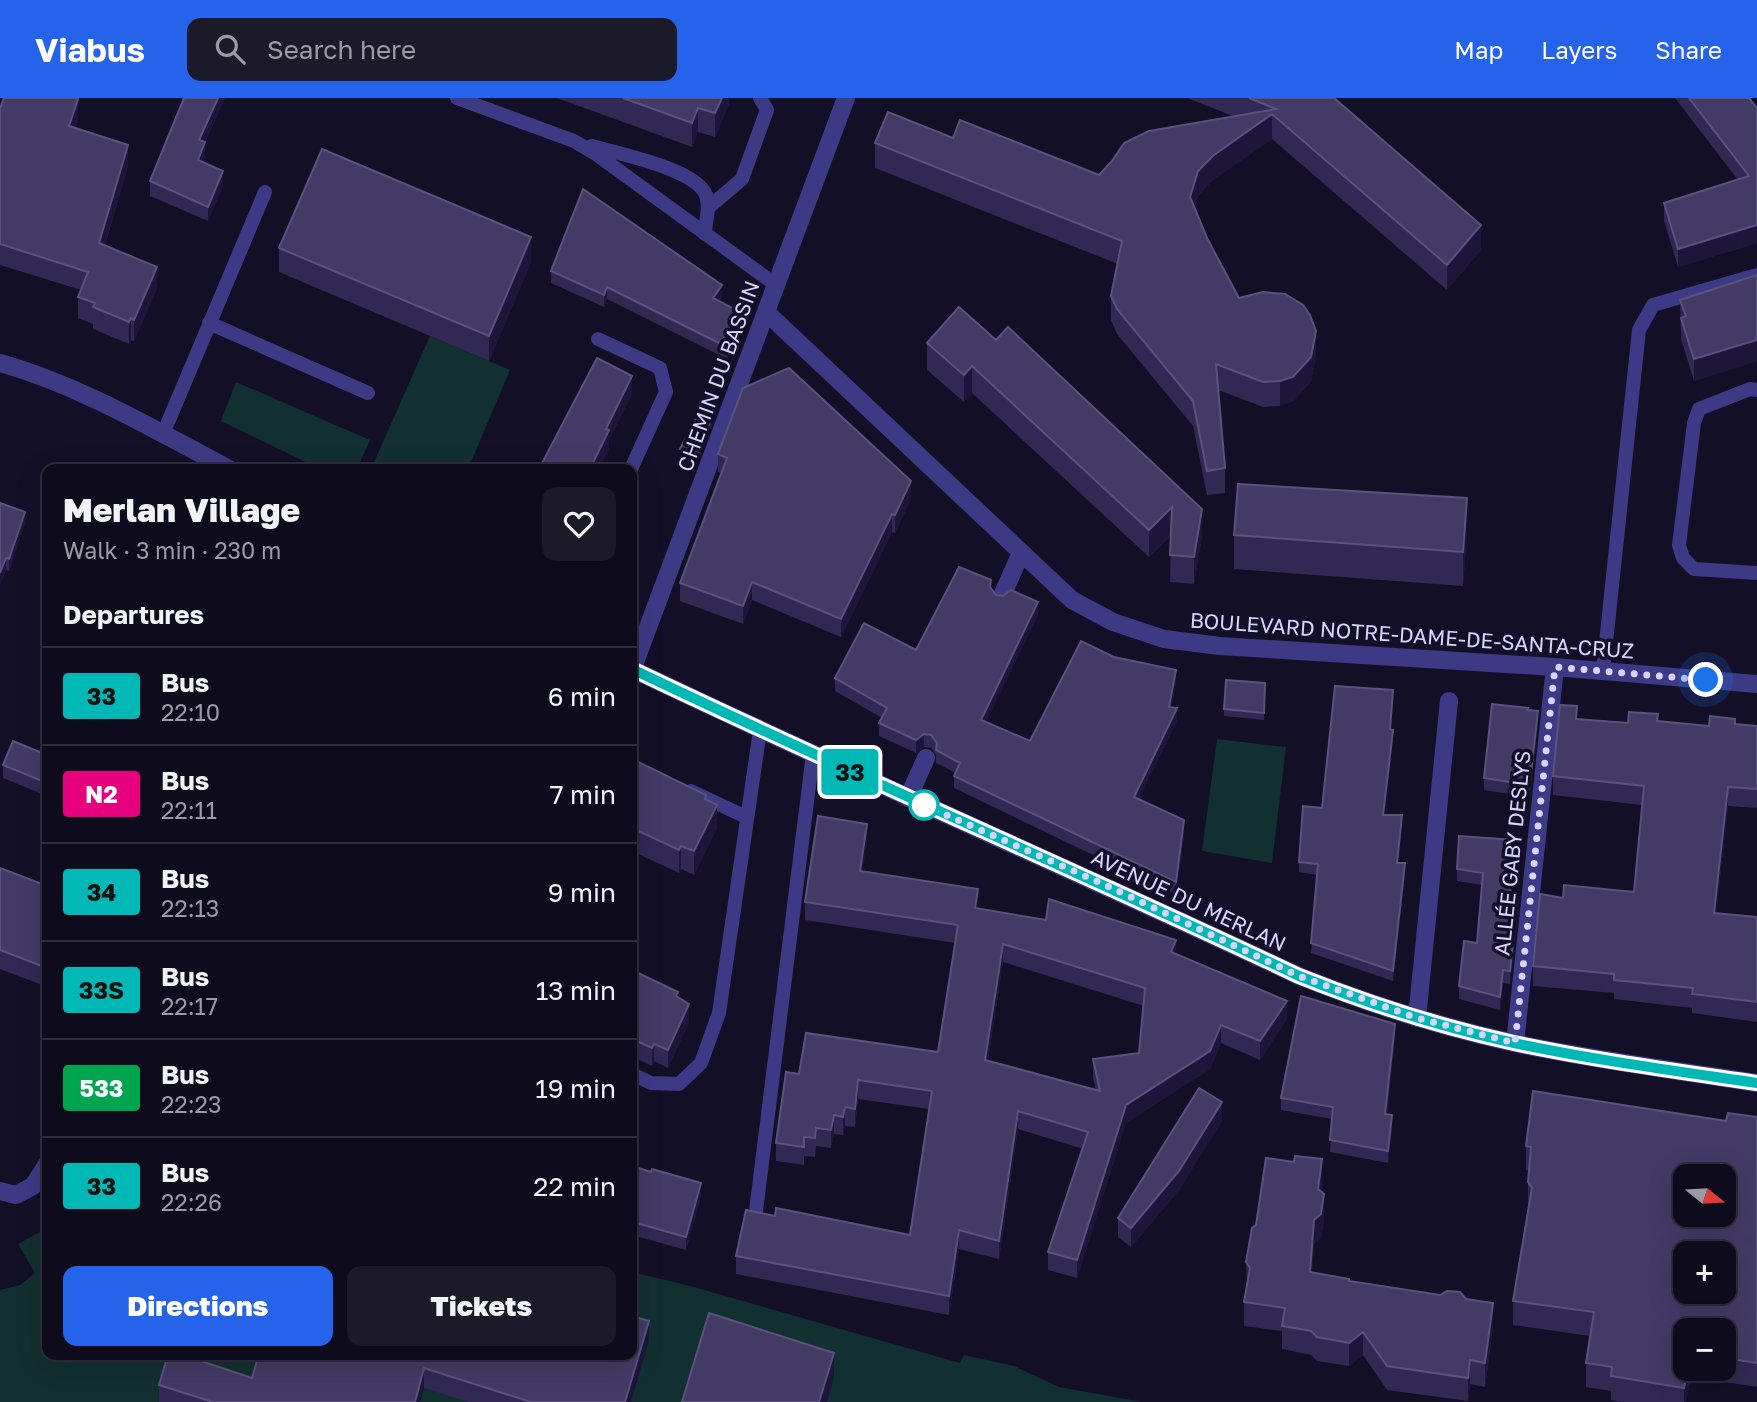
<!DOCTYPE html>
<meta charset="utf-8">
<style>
body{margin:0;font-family:"Golos Text",sans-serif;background:#1c1929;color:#f1f3f6;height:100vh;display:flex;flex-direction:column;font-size:26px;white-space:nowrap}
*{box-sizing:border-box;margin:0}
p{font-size:23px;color:#9b9ba3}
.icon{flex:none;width:38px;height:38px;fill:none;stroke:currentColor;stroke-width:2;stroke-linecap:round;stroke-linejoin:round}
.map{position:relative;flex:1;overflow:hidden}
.sheet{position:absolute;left:42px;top:366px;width:595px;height:896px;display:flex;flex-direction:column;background:#0e0b1c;border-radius:14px;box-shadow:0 7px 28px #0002,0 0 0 2px #2e2b3b}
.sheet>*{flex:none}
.badge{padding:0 14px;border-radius:5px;font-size:24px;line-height:46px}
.needle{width:46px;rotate:108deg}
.controls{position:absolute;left:1673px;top:1066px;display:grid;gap:14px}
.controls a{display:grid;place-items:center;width:63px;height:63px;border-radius:14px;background:#0e0b1c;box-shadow:0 7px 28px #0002,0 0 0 2px #2e2b3b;font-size:35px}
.you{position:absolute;width:35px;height:35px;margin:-18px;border:5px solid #fff;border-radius:50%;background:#1a73e8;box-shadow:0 0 0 10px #1a73e833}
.map>.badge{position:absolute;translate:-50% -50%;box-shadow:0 0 0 4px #fff}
h2{padding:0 21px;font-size:26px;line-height:63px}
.round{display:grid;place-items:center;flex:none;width:74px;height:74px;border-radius:14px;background:#1c1929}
.headline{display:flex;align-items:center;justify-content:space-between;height:119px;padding:0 21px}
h1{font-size:33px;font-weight:800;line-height:52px}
.action{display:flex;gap:14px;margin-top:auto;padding:14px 21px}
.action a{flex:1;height:80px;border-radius:14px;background:#2563eb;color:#fff;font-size:28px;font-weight:800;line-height:80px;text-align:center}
.action a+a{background:#1c1929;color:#f1f3f6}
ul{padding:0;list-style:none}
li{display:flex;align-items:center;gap:21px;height:98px;padding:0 21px;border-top:2px solid #2e2b3b}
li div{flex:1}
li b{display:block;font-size:26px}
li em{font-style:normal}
li .badge{min-width:77px;font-weight:700;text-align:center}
header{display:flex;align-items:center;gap:42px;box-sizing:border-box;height:98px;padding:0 35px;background:#2563eb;color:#fff}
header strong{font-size:33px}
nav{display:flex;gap:38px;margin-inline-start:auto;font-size:24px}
.search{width:490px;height:63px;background:#1c1929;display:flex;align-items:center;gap:18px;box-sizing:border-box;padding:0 24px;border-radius:14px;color:#9b9ba3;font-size:26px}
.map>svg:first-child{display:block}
</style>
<header>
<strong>Viabus</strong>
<div class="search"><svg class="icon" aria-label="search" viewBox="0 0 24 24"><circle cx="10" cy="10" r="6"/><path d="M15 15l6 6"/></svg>Search here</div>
<nav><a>Map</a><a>Layers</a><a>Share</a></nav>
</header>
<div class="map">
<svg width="1757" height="1304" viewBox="0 0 1757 1304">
<rect width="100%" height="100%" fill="#130f26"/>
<path fill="#12302f" d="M430,238L510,272L468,371H371Z
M236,284L370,342L357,371H320L221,323Z
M1217,641L1286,649L1272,765L1202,753Z
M47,1130V1256H632V1174L694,1189L960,1265L964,1257L1014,1268L1059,1289L1142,1304H0V1192L20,1187L35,1175L18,1146Z"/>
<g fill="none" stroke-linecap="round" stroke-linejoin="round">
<path stroke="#3d3a85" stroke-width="14" d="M457,0L574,43L596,56L776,187
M592,48C619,56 696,71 706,97C711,109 705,123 705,136
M708,110L742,81L767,12L760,0
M209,225L368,295
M598,241L660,270L666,294L631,371
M1757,292L1750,291L1699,311L1694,325L1679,447L1683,460L1694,471L1757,475
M163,336L265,94
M1603,573L1639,232L1653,207L1757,177
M691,693L746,719
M632,976L651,985L679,986L701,965L719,915L760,632
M756,1113L813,656"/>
<path stroke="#3d3a85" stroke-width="18" d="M766,214L1072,502L1113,524L1164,541L1220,548L1555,569L1757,586
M0,265C81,288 155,332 229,371
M1001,500L1021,455
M632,571C853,677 1078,774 1299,878C1369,906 1441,929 1514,945C1594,962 1676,972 1757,985
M632,572L846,0
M908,700L926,660
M1417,920L1449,603
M1515,945L1555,569
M0,1093L16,1097L33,1088L47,1066"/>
</g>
<path fill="#312854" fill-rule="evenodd" d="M4,0H79L78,5V23L75,30L128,68L105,147L157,190L134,243L131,242L129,246L93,231V226L78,220V199L81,192L0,167V10Z
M180,0H225L205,44V59L203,65L223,88L208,123L150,98V83L183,1Z
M557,0H729V6L715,39L698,34L692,49Z
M1187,0H1334L1481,152L1447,192L1272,41L1214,81L1198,98L1195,110L1207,140L1239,200L1316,258L1311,284L1293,303L1280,308L1263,309L1218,292L1225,370V395L1207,397L1193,328L1117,236L1111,222V198L1118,166L875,70V45L953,40L1099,77L1233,18Z
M1675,0H1749L1757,145L1678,169L1664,123V105L1738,82Z
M279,150L531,164L489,263L279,174Z
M551,173L722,198L719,203L740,225L727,261L607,201L604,209L551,185Z
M1757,177V263L1694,283L1681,241L1680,202Z
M959,209L1202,438L1194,486L1170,484L1171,437L1149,459L972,295L964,304L927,272V245Z
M714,321L697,365L680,358V351Z
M718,356L911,401L895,435L892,434L841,539L752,502L743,526L680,503V485L721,375L718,374Z
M0,405L25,426L9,473L6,472L0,487Z
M1467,434L1463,488L1234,471V437Z
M991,490L996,497L1038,517L986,624L1030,643L1114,559L1176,584L1171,609L1177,623L1139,701L1184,735L1176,797L954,690V678L956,675L936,665V657L931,650L924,649L916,655L879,638V625L882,620L835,593V580L916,552Z
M1265,585L1264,622L1224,618V611Z
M1393,602L1391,631L1393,642L1384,717L1402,727L1398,765L1405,776L1393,883L1311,855L1317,777L1299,774V764L1322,710Z
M1527,612L1538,625L1530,695L1522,694V698L1484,692V680Z
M1577,621L1628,625L1658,623L1709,628L1735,626L1757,628V710L1728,708L1716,815L1757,819V924L1692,915V910L1614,901V895L1533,888V868L1563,800L1634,794L1642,707L1553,697V678Z
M47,657V698L3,680V667Z
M632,661L717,730L694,777L681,771L679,775L632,753Z
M867,744L862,773L978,811L1176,856L1287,921L1260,962L1221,945L1210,971L1126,1025L1077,1180L1048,1172V1154L1083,1051L1018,1031L999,1161L959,1151L949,1217L736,1176V1158L775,1118L910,1137L929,1011L858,1001L855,1029L845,1028L843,1037L834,1036L831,1050L816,1048L815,1059L804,1058V1067L776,1063V1045L799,976L938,954L955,845L805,822V804ZM1003,864L1144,908L1139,955L1093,961V980L1096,992L988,963Z
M1515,755L1511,797L1518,811L1510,886L1503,885L1500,912L1459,901V888L1477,845L1482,787L1457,783V771Z
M0,770L47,788V889L0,871Z
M632,872L678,899L689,924L668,970L654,963L652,968L632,958Z
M1395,938L1387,1016L1392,1030L1388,1065L1330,1054L1332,1021L1281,1012V1000Z
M1757,1019V1289L1691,1279L1686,1304H1621L1611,1302V1293L1586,1289V1265L1590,1238L1513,1227V1203L1528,1109V1084L1529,1073L1526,1072V1048ZM1685,1232H1724V1270H1685Z
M1222,1023L1179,1092L1131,1149L1118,1139V1120Z
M632,1068L701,1098L686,1152L632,1137Z
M1322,1085L1321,1093L1324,1120L1321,1140L1314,1146L1312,1174L1349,1183L1493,1229L1485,1289L1470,1286L1468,1303L1387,1292L1363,1257L1349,1268L1317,1263L1311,1257L1282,1251V1233L1244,1228V1204L1247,1188L1246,1164Z
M649,1243L631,1304H469L424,1290L420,1304H159V1287L208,1256V1265L252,1280Z"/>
<path fill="#1d163a" d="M72,0H79L78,5V23L69,49V28Z
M218,0H225L199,56V42Z
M722,0H729V6L715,39V15Z
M698,10V34L692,49V25Z
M1272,16V41L1214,81L1198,98L1190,124V99L1198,73L1214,57Z
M205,44V59L198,77V62Z
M128,47V68L99,166V145Z
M223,73V88L208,123V109Z
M1481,127V152L1447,192V167Z
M1757,127V145L1678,169V151Z
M531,139V164L489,263V238Z
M157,169V190L134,243V222Z
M722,187V198L713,212V200Z
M607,189V201L604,209V197Z
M740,214V225L727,261V249Z
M131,220V242L129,246V224Z
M1316,233V258L1311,284L1293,303L1280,308V283Z
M1757,242V263L1694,283V261Z
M972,268V295L964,304V277Z
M632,278V297L609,343V351L599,371H590L606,331Z
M714,314V321L697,365V358Z
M911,383V401L895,435V417Z
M1467,400V434L1463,488V454Z
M1172,409V436L1149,459V432Z
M1202,411V438L1194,486V459Z
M25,414V426L9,473V461Z
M892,416V434L841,539V521Z
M6,460V472L0,487V475Z
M752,484V502L743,526V508Z
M1038,504V517L981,635V622Z
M1176,572V584L1169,622V609Z
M1177,610V623L1134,712V699Z
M1538,613V625L1530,695V683Z
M1393,632V642L1383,728V717Z
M924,636V649L916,655V642Z
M1728,689V708L1714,834V815Z
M717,707V730L694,777V753Z
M1402,717V727L1397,775V765Z
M1184,722V735L1176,797V784Z
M867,726V744L860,791V773Z
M1515,742V755L1510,809V796Z
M681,748V771L679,775V752Z
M1405,765V776L1393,883V873Z
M978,791V809L975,829V810Z
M1518,798V811L1510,886V873Z
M1176,842V861L1171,854Z
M1003,846V864L985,981V962Z
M1503,872V885L1500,912V899Z
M1287,903V921L1260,962V943Z
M689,906V924L668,970V952Z
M1395,926V938L1385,1029V1016Z
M1221,927V945L1210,971L1126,1025L1077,1180V1162L1126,1007Z
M654,946V963L652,968V950Z
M858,982V1001L855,1029V1011Z
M1222,1004V1023L1179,1092L1131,1149V1130Z
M845,1009V1028L843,1037V1019Z
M1018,1013V1031L999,1161V1143Z
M834,1017V1036L831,1050V1032Z
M1392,1017V1030L1388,1065V1053Z
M1322,1061V1085L1318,1115V1091Z
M701,1085V1098L686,1152V1139Z
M1324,1096V1120L1321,1140L1314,1146L1310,1198V1174L1314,1122Z
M959,1132V1151L949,1217V1198Z
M1493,1205V1229L1485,1289V1265Z
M649,1223V1243L631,1304H625Z
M1363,1234V1257L1349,1268V1245Z
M834,1255V1280L827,1304H819Z
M206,1256H208V1271L204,1264Z
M1470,1262V1286L1468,1303V1280Z
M424,1270V1290L420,1304H415Z
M1688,1270H1691V1279L1686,1304H1684V1290Z"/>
<path fill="#433a66" stroke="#5a527e" stroke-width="2" fill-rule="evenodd" d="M4,0H75L78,1L69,28L128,47L99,145L157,169L134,222L131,220L129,224L93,209L95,205L78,199L88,174L0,146V10Z
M184,0H218L199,42L205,44L198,62L223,73L208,109L150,83Z
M623,0H722L715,15L698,10L692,25Z
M1249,0H1334L1481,127L1447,167L1272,16L1214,57L1198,73L1190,99L1207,140L1239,200L1263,194L1285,196L1303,207L1310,217L1316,233L1311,259L1293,279L1280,283L1263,284L1216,266L1225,370L1207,373L1193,303L1117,211L1111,198L1122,143L875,45L888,14L953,40L960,22L1099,77L1112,63L1124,45L1149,33L1276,11Z
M1689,0H1749L1757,10V127L1678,151L1664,105L1749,78Z
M322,51L531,139L489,238L279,150Z
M583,91L722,187L713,200L740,214L727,249L607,189L604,197L551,173Z
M1757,177V242L1694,261L1681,220L1686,218L1680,202Z
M959,209L996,242L1008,229L1202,411L1194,459L1170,457L1172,409L1149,432L972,268L964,277L927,245Z
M597,260L632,278L606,331L609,332L590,371H539Z
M789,270L911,383L895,417L892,416L841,521L752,484L743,508L680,485L727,360L718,356L743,290Z
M714,314L697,358L680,351L695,322Z
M1238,386L1467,400L1463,454L1234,437Z
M0,405L25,414L9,461L6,460L0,475Z
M959,469L991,482L990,489L996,497L1003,498L1011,492L1038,504L981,622L1030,643L1081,543L1114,559L1176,572L1169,609L1177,610L1134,699L1184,722L1176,784L954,678L960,665L936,652L937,645L931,637L924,636L916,642L879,625L887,610L835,580L864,525L916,552Z
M1226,582L1265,585L1264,615L1224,611Z
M1335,588L1393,592L1390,631L1393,632L1383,717H1402L1397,765H1405L1393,873L1311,845L1318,766L1299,764L1303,708L1322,710Z
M1492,606L1528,610L1527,612L1538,613L1530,683L1522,682V686L1484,680Z
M1560,607L1577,608L1576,621L1628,625L1629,614L1658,616L1657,623L1709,628L1710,618L1735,621V626L1757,628V691L1728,689L1714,815L1757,819V904L1692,896L1693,890L1614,882V876L1533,868L1540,796L1563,800L1564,787L1634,794L1644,688L1553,678Z
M13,643L47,657V685L3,667Z
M632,661L706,697L705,701L717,707L694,753L681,748L679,752L632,730Z
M818,718L867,726L860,773L978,791L975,810L1046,822L1049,801L1176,842L1171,854L1287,903L1260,943L1221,927L1210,953L1126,1007L1077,1162L1048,1154L1088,1034L1018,1013L999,1143L959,1132L949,1198L736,1158L746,1112L775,1118L776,1110L910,1137L932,993L858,982L855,1011L845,1009L843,1019L834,1017L831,1032L816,1030L815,1040L804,1039V1049L776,1045L786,974L799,976L806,935L938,954L958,827L805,804ZM1003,846L1145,890L1139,955L1093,961L1100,993L985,962Z
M1459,738L1515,742L1510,796L1518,798L1510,873L1503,872L1500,899L1459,888L1464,843L1477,845L1483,775L1457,771Z
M0,770L47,788V870L0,852Z
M632,872L678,894L676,898L689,906L668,952L654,946L652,950L632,941Z
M1301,898L1395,926L1385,1016L1392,1017L1388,1053L1330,1042L1333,1009L1281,1000Z
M1199,990L1222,1004L1179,1073L1131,1130L1118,1120Z
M1533,993L1726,1023L1728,1015L1757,1019V1265L1724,1260V1232H1685V1270H1688L1684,1290L1611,1278L1612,1269L1586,1265L1594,1214L1513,1203L1532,1090L1528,1084L1531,1049L1526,1048ZM1685,1078H1724V1116H1685ZM1685,1155H1724V1194H1685Z
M1295,1058L1322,1061L1318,1091L1324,1096L1321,1116L1314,1122L1310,1174L1349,1181V1183L1440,1197L1447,1193L1460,1194L1466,1201L1493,1205L1485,1265L1470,1262L1468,1280L1387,1268L1363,1234L1349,1245L1317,1239L1311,1233L1282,1228L1285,1210L1244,1204L1250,1170L1246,1164L1252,1130L1256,1127L1266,1060L1294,1064Z
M632,1068L651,1074L652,1071L701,1085L686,1139L632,1124Z
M709,1215L834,1255L819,1304H682Z
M632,1218L649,1223L625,1304H531L424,1270L415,1304H213L159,1287L168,1256H206L204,1264L252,1280L259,1256H632Z"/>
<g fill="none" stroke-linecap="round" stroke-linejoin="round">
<g stroke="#fff" stroke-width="16">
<path id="line" d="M632,571C853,677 1078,773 1299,878C1369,906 1441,929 1514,945C1594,962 1676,973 1757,985"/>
</g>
<use href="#line" stroke="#00b8b6" stroke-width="10"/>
<path stroke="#d9d4ff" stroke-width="7" stroke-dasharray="0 12.6" d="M924,707L1101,785L1299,878L1417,920L1515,945L1555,569L1706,582"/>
</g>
<circle fill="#fff" stroke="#00b8b6" stroke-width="3.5" cx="924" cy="707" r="14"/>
<g text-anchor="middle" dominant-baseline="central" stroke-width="7" stroke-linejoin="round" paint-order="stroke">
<g font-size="21" fill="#d9d4ff" stroke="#130f26">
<text transform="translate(718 278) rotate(-70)">CHEMIN DU BASSIN</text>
<text transform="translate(1412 537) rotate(4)">BOULEVARD NOTRE-DAME-DE-SANTA-CRUZ</text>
<text transform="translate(1512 755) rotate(-84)">ALLÉE GABY DESLYS</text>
<text transform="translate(1189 802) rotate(25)">AVENUE DU MERLAN</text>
</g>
</g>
</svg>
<div class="controls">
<a><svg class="needle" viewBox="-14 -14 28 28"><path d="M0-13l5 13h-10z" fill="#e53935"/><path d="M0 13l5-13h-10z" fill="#9b9ba3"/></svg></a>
<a>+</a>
<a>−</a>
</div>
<div class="you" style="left:1706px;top:582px"></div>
<b class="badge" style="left:850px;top:674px;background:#00b8b6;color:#111">33</b>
<section class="sheet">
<div class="headline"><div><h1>Merlan Village</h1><p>Walk · 3 min · 230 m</p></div><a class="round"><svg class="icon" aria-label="heart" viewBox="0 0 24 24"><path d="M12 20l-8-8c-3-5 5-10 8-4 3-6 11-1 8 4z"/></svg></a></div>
<h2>Departures</h2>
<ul>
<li><span class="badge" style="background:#00b8b6;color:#111">33</span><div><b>Bus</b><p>22:10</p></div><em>6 min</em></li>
<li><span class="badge" style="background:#e6007e;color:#fff">N2</span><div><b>Bus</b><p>22:11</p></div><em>7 min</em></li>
<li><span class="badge" style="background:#00b8b6;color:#111">34</span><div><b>Bus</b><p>22:13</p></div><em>9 min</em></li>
<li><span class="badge" style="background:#00b8b6;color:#111">33S</span><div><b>Bus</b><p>22:17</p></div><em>13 min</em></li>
<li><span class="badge" style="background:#00a550;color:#fff">533</span><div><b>Bus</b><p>22:23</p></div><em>19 min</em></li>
<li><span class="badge" style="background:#00b8b6;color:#111">33</span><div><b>Bus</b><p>22:26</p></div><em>22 min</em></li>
</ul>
<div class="action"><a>Directions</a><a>Tickets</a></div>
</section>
</div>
